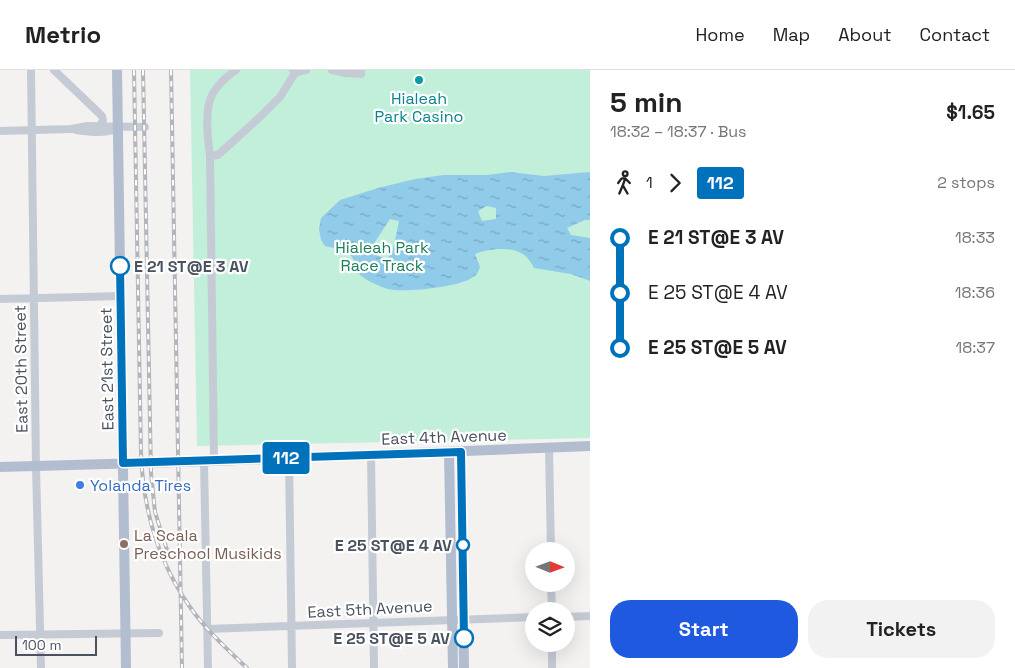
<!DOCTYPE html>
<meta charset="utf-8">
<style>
body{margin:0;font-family:"Space Grotesk",sans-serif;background:#f2f2f2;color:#222;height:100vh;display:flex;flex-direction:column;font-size:19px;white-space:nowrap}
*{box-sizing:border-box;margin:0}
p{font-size:16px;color:#767676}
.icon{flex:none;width:28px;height:28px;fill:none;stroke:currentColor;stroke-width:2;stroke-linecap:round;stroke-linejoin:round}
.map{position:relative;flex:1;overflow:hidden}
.drawer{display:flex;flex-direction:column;background:#fff;width:425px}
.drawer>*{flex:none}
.badge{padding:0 10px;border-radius:4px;font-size:18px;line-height:32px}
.needle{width:32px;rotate:91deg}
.tools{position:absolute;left:525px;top:472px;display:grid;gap:10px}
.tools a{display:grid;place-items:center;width:50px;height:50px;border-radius:50%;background:#fff;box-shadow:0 5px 20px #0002;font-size:25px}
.scale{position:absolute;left:15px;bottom:12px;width:82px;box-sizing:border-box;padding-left:5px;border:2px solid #49525e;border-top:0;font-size:14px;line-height:18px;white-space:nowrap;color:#49525e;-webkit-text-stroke:4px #fff;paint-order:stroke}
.map>.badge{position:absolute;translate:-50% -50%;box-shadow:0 0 0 2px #fff}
.legs{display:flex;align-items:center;gap:8px;height:55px;padding:0 20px;font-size:16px}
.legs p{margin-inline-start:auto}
.head{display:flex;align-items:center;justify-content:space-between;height:85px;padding:0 20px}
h1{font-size:28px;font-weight:700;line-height:38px}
.button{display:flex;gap:10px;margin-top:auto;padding:10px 20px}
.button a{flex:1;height:58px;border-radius:20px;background:#1f59e0;color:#fff;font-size:20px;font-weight:700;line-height:58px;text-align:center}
.button a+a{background:#f2f2f2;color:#222}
ul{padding:0 20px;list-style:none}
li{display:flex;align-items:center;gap:18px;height:55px;font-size:19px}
li i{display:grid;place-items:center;width:8px;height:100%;margin:0 6px;background:currentColor}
li i::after{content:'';width:12px;height:12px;margin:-6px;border:4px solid;border-radius:50%;background:#fff}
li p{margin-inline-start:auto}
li:first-child i{background:linear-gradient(#0000 50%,currentColor 0)}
li:last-child i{background:linear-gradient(currentColor 50%,#0000 0)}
header{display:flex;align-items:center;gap:30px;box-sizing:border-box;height:70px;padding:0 25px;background:#fff;border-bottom:1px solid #e0e0e0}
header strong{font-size:24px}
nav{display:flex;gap:28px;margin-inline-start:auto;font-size:18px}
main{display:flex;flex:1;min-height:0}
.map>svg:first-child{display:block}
</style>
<header>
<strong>Metrio</strong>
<nav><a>Home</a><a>Map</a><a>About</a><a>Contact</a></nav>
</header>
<main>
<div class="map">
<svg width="590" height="598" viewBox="0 0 590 598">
<defs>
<pattern id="water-ripples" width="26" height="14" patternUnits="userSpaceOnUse" patternTransform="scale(1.25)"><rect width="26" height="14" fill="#90cbea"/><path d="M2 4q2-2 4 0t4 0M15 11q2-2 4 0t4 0" fill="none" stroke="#78a7c1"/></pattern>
</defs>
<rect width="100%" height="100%" fill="#f3f2f1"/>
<path fill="#c2efd9" d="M190,0H590V368L197,376Z"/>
<path fill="url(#water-ripples)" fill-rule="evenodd" d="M510,102L544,106L590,102V150H585L567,158L571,165L590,168V211L571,204L534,198C531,192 527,186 521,183C509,176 486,179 475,184L480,197C478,203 476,206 470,209C455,217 405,223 388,219C375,215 364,209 354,200V190L348,181L325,176L321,170L319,159L321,148L340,130L378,118L415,109L444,105H487ZM487,136L496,138V149L482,151L478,141ZM390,149L399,151L393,180L387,189L378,186L371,178Z"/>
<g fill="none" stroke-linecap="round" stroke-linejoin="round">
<path stroke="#c5cbd5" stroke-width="8" d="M31,0L36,396L41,598
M54,0L102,46L103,50L101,55
M332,0L345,3L361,4V0
M295,3L306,0
M76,60C90,62 105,64 118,58
M0,61L71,59L87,56L145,57
M210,86L218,85L261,46L280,27L295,3L293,0
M0,229L121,226
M549,378L551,481
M371,385L374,598
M289,388L292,598
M204,391L208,598
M214,391L210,86C208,70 205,46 210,30C214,17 226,7 236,0
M551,514L552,541
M566,547L590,546
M207,559L534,547
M0,565L159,563
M552,574V598"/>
<path stroke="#b2bdcf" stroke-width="10" d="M117,0L126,598
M449,382L453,598
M461,382L464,598
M0,397L214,391L590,376"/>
<g stroke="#b3b5bb" stroke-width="4">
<path id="rail" d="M134,0L141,383C143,439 157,490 190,537C206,560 227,579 247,598
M143,0L151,403L155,442L167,480
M171,0L182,598"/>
</g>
<use href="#rail" stroke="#fff" stroke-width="2" stroke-dasharray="5.5" stroke-linecap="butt"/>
</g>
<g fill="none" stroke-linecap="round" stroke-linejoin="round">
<g stroke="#fff" stroke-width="11">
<path id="line-1" d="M120,196L123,393L461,382L464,568"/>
</g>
<use href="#line-1" stroke="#0072bc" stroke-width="8"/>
</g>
<circle fill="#0f9aa8" stroke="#fff" stroke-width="2" cx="419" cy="10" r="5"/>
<g fill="#fff" stroke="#0072bc" stroke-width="2.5">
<circle cx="120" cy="196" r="9"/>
<circle cx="463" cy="475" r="6"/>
<circle cx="464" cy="568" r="9"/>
</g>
<circle fill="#3f7fe0" stroke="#fff" stroke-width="2" cx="80" cy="415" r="5"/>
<circle fill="#8d6e63" stroke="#fff" stroke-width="2" cx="124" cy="474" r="5"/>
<g text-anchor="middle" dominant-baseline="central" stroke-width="4.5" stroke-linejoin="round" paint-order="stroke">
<g font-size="16" fill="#0d838f" stroke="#fff">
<text x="419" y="28">Hialeah<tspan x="419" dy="18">Park Casino</tspan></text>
</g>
<g font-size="16" fill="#1a7f5a" stroke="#fff">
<text x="382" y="177">Hialeah Park<tspan x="382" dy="18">Race Track</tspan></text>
</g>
<g font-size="16" font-weight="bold" fill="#49525e" stroke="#fff" text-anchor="end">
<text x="134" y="196" text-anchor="start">E 21 ST@E 3 AV</text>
<text x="452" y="475">E 25 ST@E 4 AV</text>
<text x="450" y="568">E 25 ST@E 5 AV</text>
</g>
<g font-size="16" fill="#49525e" stroke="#fff">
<text transform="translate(21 299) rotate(-91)">East 20th Street</text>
<text transform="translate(107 299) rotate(-91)">East 21st Street</text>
<text transform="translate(444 367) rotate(-2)">East 4th Avenue</text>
<text transform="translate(370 539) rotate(-3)">East 5th Avenue</text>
</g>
<g font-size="16" fill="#366cbe" stroke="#fff" text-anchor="start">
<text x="90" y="415">Yolanda Tires</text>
</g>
<g font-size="16" fill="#785e54" stroke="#fff" text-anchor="start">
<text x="134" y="465">La Scala<tspan x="134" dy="18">Preschool Musikids</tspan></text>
</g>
</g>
</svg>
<div class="tools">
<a><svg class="needle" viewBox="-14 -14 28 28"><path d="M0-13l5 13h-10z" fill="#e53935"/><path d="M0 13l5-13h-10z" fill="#767676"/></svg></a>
<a><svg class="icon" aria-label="layers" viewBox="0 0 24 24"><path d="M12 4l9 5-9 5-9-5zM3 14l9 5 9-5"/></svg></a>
</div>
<div class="scale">100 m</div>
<b class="badge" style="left:286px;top:388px;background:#0072bc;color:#fff">112</b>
</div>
<section class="drawer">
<div class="head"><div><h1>5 min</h1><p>18:32 – 18:37 · Bus</p></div><b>$1.65</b></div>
<div class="legs"><svg class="icon" aria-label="walk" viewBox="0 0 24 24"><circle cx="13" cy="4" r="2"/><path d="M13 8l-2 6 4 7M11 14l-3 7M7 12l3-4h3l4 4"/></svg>1<svg class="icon" aria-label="forward" viewBox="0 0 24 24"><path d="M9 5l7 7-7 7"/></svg><b class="badge" style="background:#0072bc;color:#fff">112</b><p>2 stops</p></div>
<ul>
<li><i style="color:#0072bc"></i><b>E 21 ST@E 3 AV</b><p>18:33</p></li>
<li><i style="color:#0072bc"></i><span>E 25 ST@E 4 AV</span><p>18:36</p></li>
<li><i style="color:#0072bc"></i><b>E 25 ST@E 5 AV</b><p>18:37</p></li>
</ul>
<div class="button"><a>Start</a><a>Tickets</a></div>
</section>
</main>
